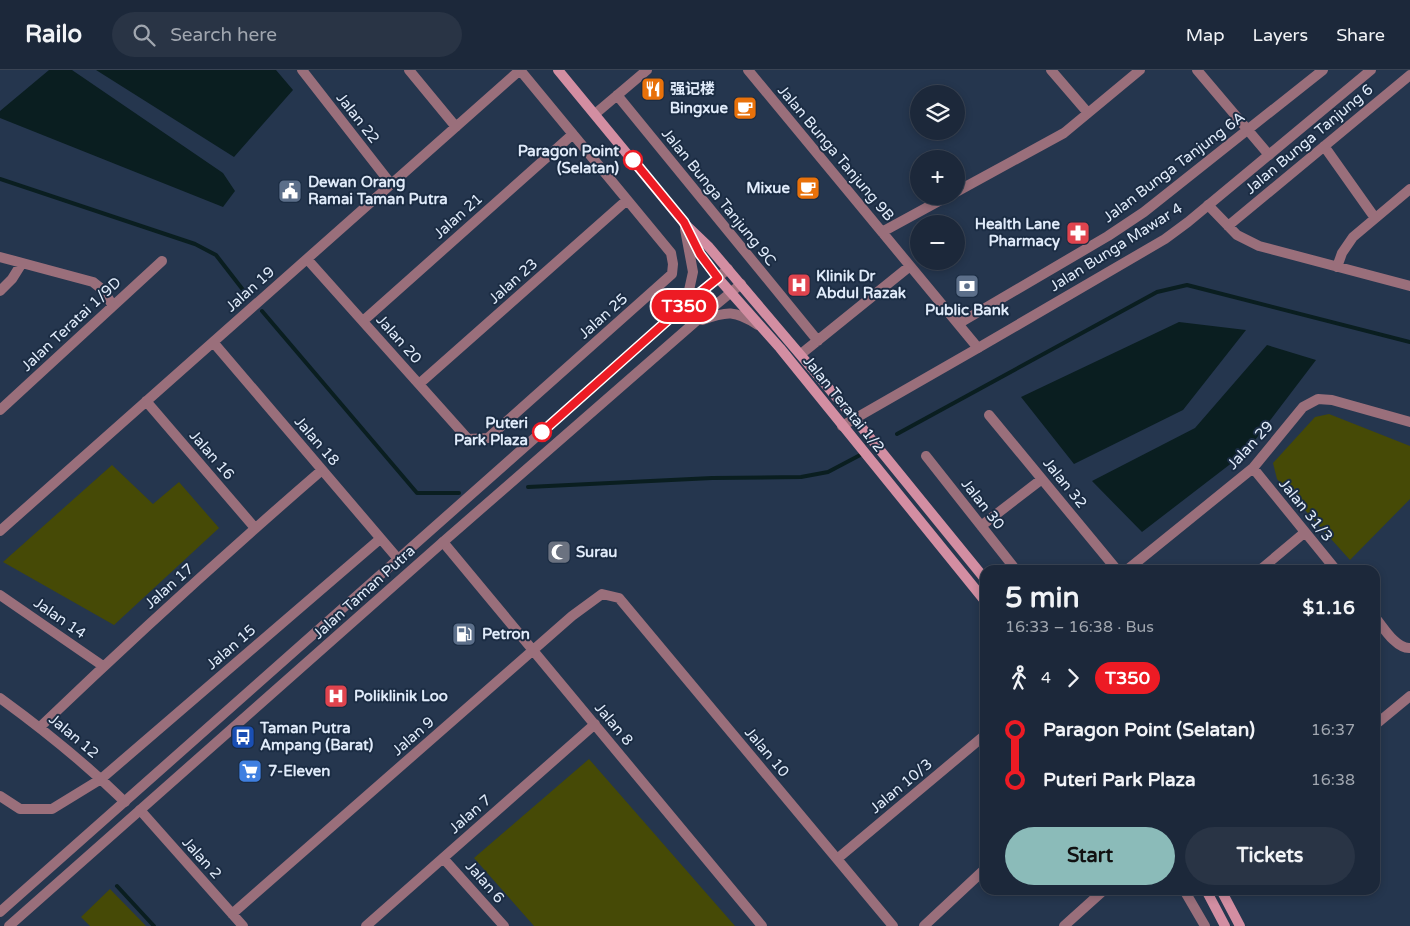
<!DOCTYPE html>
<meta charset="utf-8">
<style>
body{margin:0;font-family:"Varela Round","Noto Sans SC",sans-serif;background:#293445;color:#f1f3f6;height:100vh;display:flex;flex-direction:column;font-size:19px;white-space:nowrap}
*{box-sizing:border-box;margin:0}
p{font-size:16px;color:#a0a6af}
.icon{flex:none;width:28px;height:28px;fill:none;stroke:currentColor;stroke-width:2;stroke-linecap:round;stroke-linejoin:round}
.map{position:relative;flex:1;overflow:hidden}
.details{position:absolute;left:980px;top:495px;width:400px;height:330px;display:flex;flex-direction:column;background:#1c283a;border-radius:15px;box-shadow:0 2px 8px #0003,0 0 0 1px #3a4454}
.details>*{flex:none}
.badge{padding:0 10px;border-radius:16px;font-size:18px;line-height:32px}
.buttons{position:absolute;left:910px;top:15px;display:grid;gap:10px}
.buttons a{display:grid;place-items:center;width:55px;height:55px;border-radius:50%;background:#1c283a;box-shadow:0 2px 8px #0003,0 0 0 1px #3a4454;font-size:25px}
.map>.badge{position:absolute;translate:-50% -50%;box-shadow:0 0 0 2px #fff}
.legs{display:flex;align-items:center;gap:8px;height:55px;padding:0 25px;font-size:16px}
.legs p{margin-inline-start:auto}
.head{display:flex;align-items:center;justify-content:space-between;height:85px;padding:0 25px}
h1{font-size:28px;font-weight:800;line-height:38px}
.primary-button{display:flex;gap:10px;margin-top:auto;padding:10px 25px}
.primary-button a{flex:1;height:58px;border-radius:30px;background:#8bbbb9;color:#111;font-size:20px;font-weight:800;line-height:58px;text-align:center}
.primary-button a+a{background:#293445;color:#f1f3f6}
ul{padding:0 25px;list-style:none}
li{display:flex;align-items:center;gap:18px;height:50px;font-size:19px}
li i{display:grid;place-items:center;width:8px;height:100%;margin:0 6px;background:currentColor}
li i::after{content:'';width:12px;height:12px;margin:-6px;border:4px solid;border-radius:50%;background:#1c283a}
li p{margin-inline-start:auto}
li:first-child i{background:linear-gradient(#0000 50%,currentColor 0)}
li:last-child i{background:linear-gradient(currentColor 50%,#0000 0)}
header{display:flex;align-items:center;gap:30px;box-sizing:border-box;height:70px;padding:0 25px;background:#1c283a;border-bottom:1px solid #3a4454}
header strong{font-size:24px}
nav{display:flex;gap:28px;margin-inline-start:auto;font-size:18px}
.search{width:350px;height:45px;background:#293445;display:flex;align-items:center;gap:12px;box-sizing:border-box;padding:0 18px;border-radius:28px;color:#a0a6af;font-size:19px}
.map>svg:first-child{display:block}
</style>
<header>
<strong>Railo</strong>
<div class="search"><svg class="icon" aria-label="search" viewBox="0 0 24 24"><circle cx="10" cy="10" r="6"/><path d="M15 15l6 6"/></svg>Search here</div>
<nav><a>Map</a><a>Layers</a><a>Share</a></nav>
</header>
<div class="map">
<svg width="1410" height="856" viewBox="0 0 1410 856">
<rect width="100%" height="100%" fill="#25364e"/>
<path fill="#464a06" d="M1329,344L1410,376V429L1350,490L1277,409L1273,393L1315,347Z
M112,395L153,434L179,412L219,458L114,555L3,492Z
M589,689L735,856H534L474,788Z
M110,819L146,856H90L81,847Z"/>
<path fill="#0a1e20" d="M49,0H72L223,103L235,121L223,137L0,48V41Z
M96,0H276L293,20L234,87Z
M1179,252L1246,260L1183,340L1074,394L1021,327Z
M1267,275L1316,290L1246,382L1142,462L1092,411L1195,358Z"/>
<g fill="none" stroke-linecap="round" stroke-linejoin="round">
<path stroke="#0a1e20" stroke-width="4" d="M0,109L195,174L216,185L247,225
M262,241L417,423H459
M897,364L1157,222L1187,215L1410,272
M528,417L712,408L801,407L828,402L864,383
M117,816L154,856"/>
<path stroke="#9a6f7b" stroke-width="10" d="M302,0L391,114
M409,0L456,57
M748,0L978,278
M1051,0L1088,43
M1197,0L1269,85
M617,25L818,271
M595,44L647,0
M1324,76L1375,148
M956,122L1064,63L1140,0
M1208,135L1237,165L1259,176L1410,216
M1228,156L1410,5
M882,162L948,126
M0,187L93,212L103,220L113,236
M307,189L468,369L488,368L672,204L673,194L671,183L520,0
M1337,197L1342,183L1353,167L1410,119
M0,221L12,209L22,193
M363,251L573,64
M958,254L1108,166L1144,142L1323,0
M213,272L399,490
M801,284L910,196
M419,314L627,130
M146,331L255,458
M0,340L162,191
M989,345L1117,500
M926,386L1016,500
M1253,398L1336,500
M981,456L1042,409
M0,461L520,0
M443,472L762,856
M1127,500L1253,398L1303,337L1318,329L1332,330L1410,352
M1260,500L1304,463
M0,525L103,596
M1375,547C1383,557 1396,579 1410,578
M0,628C44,660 86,694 125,732
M1375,655L1410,626
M40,657C132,569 226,483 322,400
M0,726L20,739H52L101,709L380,469
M140,740L243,856
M443,788L504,856
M837,789L985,665
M1184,820L1205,856
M232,844L572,546L602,524L619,528L893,856
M366,856L595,654
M924,856L985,799
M1064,856L1104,820"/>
<path stroke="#9a6f7b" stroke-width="10" d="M685,159L693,202L686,234
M702,250C727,241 735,240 758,255
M842,356L978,278L1165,169L1188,152L1371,0
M0,842L686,234L728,199
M9,856L443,472L694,253L741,214"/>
<path stroke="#d38ea2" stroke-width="10" d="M558,0L684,153L708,176L854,348L985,509
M689,162L700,185L718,208L780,278L985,531
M1206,820L1225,856
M1221,820L1240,856"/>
</g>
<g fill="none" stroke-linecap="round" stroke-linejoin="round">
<g stroke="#fff" stroke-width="11">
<path id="line-1" d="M542,362L686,234L718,208L700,184L684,152L633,90"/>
</g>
<use href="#line-1" stroke="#ed1b24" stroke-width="8"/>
</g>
<defs>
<g id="restaurant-square" transform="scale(1.25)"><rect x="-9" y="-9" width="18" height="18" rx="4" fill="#e8710a" stroke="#1b2c43"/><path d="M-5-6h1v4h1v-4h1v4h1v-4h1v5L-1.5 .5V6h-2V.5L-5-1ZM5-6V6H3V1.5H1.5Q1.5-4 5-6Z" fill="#fff"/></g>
<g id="cafe-square" transform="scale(1.25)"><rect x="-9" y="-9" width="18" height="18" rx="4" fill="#e8710a" stroke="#1b2c43"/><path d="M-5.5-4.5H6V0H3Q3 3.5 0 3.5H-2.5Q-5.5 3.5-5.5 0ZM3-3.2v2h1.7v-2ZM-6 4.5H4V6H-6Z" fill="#fff"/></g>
<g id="civic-square" transform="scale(1.25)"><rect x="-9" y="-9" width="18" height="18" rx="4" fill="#5c6f8a" stroke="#1b2c43"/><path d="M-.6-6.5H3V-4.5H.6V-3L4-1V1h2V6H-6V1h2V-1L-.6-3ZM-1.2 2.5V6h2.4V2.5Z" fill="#fff"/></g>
<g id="pharmacy-square" transform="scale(1.25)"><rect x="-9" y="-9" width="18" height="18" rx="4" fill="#e0444e" stroke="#1b2c43"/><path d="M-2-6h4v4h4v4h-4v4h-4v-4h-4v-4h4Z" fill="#fff"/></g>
<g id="hospital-square" transform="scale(1.25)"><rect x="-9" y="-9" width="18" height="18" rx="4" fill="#e0444e" stroke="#1b2c43"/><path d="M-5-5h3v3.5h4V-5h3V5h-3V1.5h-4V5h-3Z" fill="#fff"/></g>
<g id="bank-square" transform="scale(1.25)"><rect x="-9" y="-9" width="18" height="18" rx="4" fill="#5c6f8a" stroke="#1b2c43"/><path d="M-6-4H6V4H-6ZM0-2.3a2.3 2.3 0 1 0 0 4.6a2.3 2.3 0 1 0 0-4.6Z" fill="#fff"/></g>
<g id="mosque-square" transform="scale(1.25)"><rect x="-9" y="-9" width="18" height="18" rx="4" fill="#6b7280" stroke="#1b2c43"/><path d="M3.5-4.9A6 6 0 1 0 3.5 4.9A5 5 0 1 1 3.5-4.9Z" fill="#fff"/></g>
<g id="fuel-square" transform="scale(1.25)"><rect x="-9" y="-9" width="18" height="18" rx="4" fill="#5c6f8a" stroke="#1b2c43"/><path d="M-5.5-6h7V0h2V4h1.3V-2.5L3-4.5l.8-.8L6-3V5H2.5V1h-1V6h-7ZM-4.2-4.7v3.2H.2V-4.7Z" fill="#fff"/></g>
<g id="bus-square" transform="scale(1.25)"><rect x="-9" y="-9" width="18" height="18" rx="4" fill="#1a4fb4" stroke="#1b2c43"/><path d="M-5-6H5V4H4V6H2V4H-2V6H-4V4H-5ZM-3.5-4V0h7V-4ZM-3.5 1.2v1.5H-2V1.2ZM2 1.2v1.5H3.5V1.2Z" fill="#fff"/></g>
<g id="supermarket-square" transform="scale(1.25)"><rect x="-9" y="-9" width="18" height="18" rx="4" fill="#3f7fe0" stroke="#1b2c43"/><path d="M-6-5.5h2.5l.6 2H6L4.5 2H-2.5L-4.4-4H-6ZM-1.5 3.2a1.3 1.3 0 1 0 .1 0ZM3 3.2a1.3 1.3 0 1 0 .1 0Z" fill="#fff"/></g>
</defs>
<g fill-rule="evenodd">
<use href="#restaurant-square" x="653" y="19"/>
<use href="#cafe-square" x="745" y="38"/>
<use href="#cafe-square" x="808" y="118"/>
<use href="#civic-square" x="290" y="121"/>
<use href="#pharmacy-square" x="1078" y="163"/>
<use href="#hospital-square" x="799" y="215"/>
<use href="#bank-square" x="967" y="216"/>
<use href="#mosque-square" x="559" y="482"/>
<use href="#fuel-square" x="464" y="564"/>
<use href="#hospital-square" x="336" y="626"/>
<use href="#bus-square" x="243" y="667"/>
<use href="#supermarket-square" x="250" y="701"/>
</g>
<g fill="#fff" stroke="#ed1b24" stroke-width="2.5">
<circle cx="633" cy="90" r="9"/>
<circle cx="542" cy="362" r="9"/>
</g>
<g text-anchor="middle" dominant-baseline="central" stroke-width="4" stroke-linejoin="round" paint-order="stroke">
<g font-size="15" font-weight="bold" fill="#e0ebfa" stroke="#1b2c43" text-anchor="start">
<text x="670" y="19">强记楼</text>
<text x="728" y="38" text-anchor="end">Bingxue</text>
<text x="308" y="112">Dewan Orang<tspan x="308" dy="17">Ramai Taman Putra</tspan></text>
<text x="790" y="118" text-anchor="end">Mixue</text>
<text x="1060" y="154" text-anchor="end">Health Lane<tspan x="1060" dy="17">Pharmacy</tspan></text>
<text x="816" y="206">Klinik Dr<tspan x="816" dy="17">Abdul Razak</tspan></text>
<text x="967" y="240" text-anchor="middle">Public Bank</text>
<text x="576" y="482">Surau</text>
<text x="482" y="564">Petron</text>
<text x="354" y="626">Poliklinik Loo</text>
<text x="260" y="658">Taman Putra<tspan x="260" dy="17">Ampang (Barat)</tspan></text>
<text x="268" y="701">7-Eleven</text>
</g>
<g font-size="15" fill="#e0ebfa" stroke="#1b2c43">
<text transform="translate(358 48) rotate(52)">Jalan 22</text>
<text transform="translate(1309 69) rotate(-40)">Jalan Bunga Tanjung 6</text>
<text transform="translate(836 83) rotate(50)">Jalan Bunga Tanjung 9B</text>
<text transform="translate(1174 97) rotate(-37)">Jalan Bunga Tanjung 6A</text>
<text transform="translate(719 127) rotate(51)">Jalan Bunga Tanjung 9C</text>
<text transform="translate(458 146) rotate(-42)">Jalan 21</text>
<text transform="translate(1116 177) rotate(-32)">Jalan Bunga Mawar 4</text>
<text transform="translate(513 211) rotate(-42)">Jalan 23</text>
<text transform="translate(250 219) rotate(-42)">Jalan 19</text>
<text transform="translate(603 246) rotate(-42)">Jalan 25</text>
<text transform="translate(71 254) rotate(-43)">Jalan Teratai 1/9D</text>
<text transform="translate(399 269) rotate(48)">Jalan 20</text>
<text transform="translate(844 334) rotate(51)">Jalan Teratai 1/2</text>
<text transform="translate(317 371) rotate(49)">Jalan 18</text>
<text transform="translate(1250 375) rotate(-47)">Jalan 29</text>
<text transform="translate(212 385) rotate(49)">Jalan 16</text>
<text transform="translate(1065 413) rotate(51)">Jalan 32</text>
<text transform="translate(983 434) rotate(52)">Jalan 30</text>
<text transform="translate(1306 440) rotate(51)">Jalan 31/3</text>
<text transform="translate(169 516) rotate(-42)">Jalan 17</text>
<text transform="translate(364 522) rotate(-42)">Jalan Taman Putra</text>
<text transform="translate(60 548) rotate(35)">Jalan 14</text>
<text transform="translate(231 577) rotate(-41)">Jalan 15</text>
<text transform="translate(614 654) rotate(50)">Jalan 8</text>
<text transform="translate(74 666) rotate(40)">Jalan 12</text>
<text transform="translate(413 666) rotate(-41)">Jalan 9</text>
<text transform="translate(767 682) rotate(50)">Jalan 10</text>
<text transform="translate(901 716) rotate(-40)">Jalan 10/3</text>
<text transform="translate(470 744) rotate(-41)">Jalan 7</text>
<text transform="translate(202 788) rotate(48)">Jalan 2</text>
<text transform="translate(485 812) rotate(49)">Jalan 6</text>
</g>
<g font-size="15" font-weight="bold" fill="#e0ebfa" stroke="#1b2c43" text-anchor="end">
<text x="619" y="81">Paragon Point<tspan x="619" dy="17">(Selatan)</tspan></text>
<text x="528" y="353">Puteri<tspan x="528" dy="17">Park Plaza</tspan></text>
</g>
</g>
</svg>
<div class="buttons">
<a><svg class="icon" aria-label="layers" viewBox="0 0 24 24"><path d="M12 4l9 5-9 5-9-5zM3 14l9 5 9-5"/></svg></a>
<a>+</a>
<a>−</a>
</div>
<b class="badge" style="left:684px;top:236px;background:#ed1b24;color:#fff">T350</b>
<section class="details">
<div class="head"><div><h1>5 min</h1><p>16:33 – 16:38 · Bus</p></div><b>$1.16</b></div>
<div class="legs"><svg class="icon" aria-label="walk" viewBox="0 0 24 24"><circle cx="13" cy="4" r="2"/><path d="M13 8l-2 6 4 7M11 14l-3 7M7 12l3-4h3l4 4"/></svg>4<svg class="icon" aria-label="forward" viewBox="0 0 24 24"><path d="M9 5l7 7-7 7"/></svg><b class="badge" style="background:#ed1b24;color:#fff">T350</b></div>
<ul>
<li><i style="color:#ed1b24"></i><b>Paragon Point (Selatan)</b><p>16:37</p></li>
<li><i style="color:#ed1b24"></i><b>Puteri Park Plaza</b><p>16:38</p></li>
</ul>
<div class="primary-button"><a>Start</a><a>Tickets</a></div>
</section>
</div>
